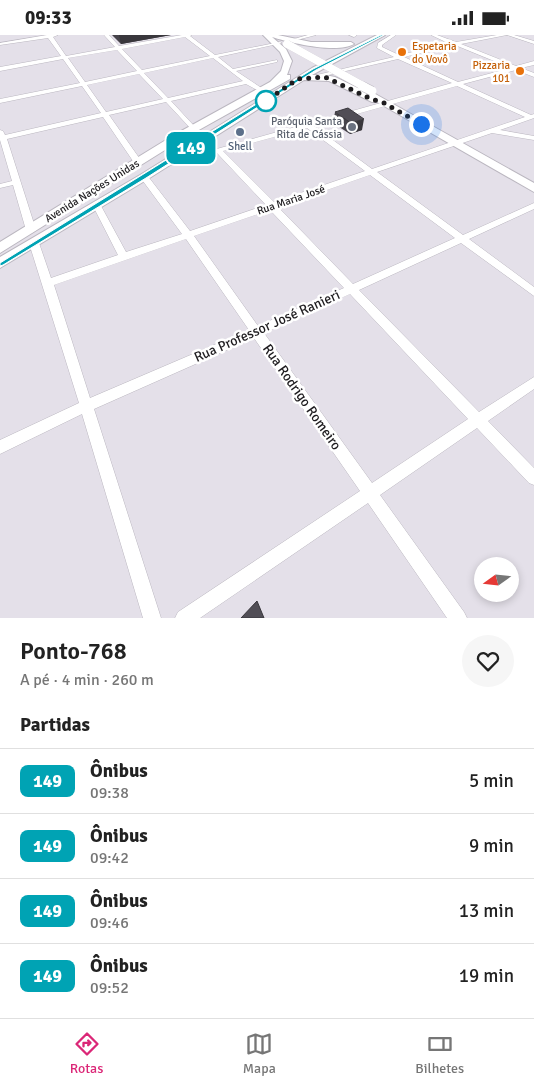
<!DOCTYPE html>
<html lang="pt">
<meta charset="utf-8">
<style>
body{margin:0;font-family:Signika,sans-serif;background:#f6f6f6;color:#222;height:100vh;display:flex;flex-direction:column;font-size:19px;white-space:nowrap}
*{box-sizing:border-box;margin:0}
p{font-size:16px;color:#767676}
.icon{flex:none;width:28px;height:28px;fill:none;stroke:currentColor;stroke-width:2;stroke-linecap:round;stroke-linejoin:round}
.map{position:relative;height:583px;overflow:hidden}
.details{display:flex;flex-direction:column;background:#fff;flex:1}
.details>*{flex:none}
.badge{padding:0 10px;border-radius:8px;font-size:18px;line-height:32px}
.needle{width:32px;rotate:255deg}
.tools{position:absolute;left:474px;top:522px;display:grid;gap:10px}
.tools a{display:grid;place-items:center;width:45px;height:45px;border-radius:50%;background:#fff;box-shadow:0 2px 8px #0003;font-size:25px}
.you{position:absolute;width:25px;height:25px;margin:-12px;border:4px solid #fff;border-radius:50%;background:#1a73e8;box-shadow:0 0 0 8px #1a73e833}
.map>.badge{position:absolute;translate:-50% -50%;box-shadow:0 0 0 2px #fff}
h2{padding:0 20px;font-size:19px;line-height:45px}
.round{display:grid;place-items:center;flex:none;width:52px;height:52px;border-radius:26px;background:#f6f6f6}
.summary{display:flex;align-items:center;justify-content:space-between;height:85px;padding:0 20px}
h1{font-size:24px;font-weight:600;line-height:38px}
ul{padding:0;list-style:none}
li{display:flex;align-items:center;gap:15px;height:65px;padding:0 20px;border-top:1px solid #e0e0e0}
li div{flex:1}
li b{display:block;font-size:19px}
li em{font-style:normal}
li .badge{min-width:55px;font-weight:700;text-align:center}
.status{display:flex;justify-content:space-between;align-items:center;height:35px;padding:0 25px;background:#fff;direction:ltr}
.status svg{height:14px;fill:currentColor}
.dock{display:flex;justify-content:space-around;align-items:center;height:70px;border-top:1px solid #e0e0e0;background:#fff;font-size:14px;color:#767676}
.dock a{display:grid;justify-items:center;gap:2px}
.dock .current{color:#db2777}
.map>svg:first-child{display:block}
</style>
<div class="status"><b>09:33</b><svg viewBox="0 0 49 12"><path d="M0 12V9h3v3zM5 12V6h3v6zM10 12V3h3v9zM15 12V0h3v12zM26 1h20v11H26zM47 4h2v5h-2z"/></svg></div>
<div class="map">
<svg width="534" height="583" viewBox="0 0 534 583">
<rect width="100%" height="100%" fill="#e4e0e9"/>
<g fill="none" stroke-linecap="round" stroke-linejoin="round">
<g stroke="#bbb7c0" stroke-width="1">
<path id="street" d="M47,0H58L53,2L66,21L115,12L104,0H109L119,11L182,0H192L190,1L215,20L280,7L282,8L218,22L233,34L277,25V27L236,36L263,54V56H259L246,49L171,66L196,93V95H192L166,67L109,80L142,127L141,129H135L103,82L7,104L36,195L31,198L26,195L13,150L0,153V149L12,146L0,105V95L3,96L5,100L101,78L82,51L0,68V64L80,48L63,24L0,36V32L61,21L48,3L0,10V8ZM185,2L210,21L142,35L122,14ZM117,15L137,36L85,47L68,23ZM213,23L243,46L168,63L144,38ZM139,39L163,64L106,77L87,50Z
M308,0H316L289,7L287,6Z
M349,0H356V1L354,2Z
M391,0H396L382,10V12L399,20L450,9L431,0H437L456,7L497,0H514L534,6V9L507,0L461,9L516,31L534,26V30L521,33L534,38V42L516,35L463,49L531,80L534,79V83L500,95L534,101V105L492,98L377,137L463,200L534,168V174L469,204L534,252V261L461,208L359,255L479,377L534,342V354L488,386L534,433V450L529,448L477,393L380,460L464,577L467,583H447L368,468L200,583H175L178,577L360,456L254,303L94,374L161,583H143L82,379L0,419V405L79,368L29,208L34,205L39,208L51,243L118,220L92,169L96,166L100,169L126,217L182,199L140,142L144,140H147L190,196L266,170L217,118L160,133L156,131L452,48L398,24L311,44L308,42L394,22L377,13L378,8ZM455,10L511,33L458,47L404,22ZM457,51L525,82L372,134L314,91ZM307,93L365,136L274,167L223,116ZM370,140L455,203L353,249L278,172ZM270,175L344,253L258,291L194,201ZM186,204L249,295L90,363L54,250ZM350,259L468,384L372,448L264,298Z"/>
</g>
<g stroke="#bbb7c0" stroke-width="2">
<path id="secondary" d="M263,0H278L311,7H351L354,9C338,19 290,8 272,2L286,14L292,26L287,40H290V44L181,105L0,218V207L174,100L270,47L281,36L284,26L280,17Z
M377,0H385L312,40H325L335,42L364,56H370L534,148V157L377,67H372L329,46L304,45L148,144L0,233V222L140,140L312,33Z"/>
</g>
<use href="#street" fill="#fff" fill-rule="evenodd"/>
<use href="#secondary" fill="#fff" fill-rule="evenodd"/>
<g stroke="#bbb7c0" stroke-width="8" stroke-linecap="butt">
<path id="secondary-bridge-far1" d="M287,9L365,52"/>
</g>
<g stroke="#bbb7c0" stroke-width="10" stroke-linecap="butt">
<path id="secondary-bridge" d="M362,51L372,56"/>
</g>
<use href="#secondary-bridge-far1" stroke="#fff" stroke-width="8"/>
<use href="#secondary-bridge" stroke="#fff" stroke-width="9"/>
</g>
<path fill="#46434a" d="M112,0H171L121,9Z
M335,77L362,95L350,99L333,88Z"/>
<path fill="#39373c" d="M119,0H171L121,9Z
M364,84L362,95L350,99L351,88Z"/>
<path fill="#514e56" stroke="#39373c" d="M348,73L364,84L351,88L335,77Z
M257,566L264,583H241Z"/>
<path fill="#00a3b4" stroke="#fff" d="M381,0H384L316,35L146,143L3,230L0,231V228L313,34Z"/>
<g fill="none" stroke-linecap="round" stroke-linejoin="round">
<path stroke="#1e1c1f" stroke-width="5" stroke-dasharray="0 9" d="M266,66L264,67L298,44L325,42L371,64L384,68L421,89"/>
</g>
<g fill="#e8710a" stroke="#fff" stroke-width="2">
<circle cx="402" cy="17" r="5"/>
<circle cx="520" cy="36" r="5"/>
</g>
<circle fill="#fff" stroke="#00a3b4" stroke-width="2.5" cx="266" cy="66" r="10"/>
<circle fill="#6b7280" stroke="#fff" stroke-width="2" cx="352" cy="92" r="5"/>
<circle fill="#5c6f8a" stroke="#fff" stroke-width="2" cx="240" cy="97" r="5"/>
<g text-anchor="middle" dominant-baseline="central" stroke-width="5" stroke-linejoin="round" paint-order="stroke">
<g font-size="11" fill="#c56008" stroke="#fff" text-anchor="start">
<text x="412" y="11">Espetaria<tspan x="412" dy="13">do Vovô</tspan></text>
<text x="510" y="30" text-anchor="end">Pizzaria<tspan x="510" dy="13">101</tspan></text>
</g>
<g font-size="11" fill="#5b616d" stroke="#fff" text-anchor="end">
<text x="342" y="86">Paróquia Santa<tspan x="342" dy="13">Rita de Cássia</tspan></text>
</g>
<g font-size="11" fill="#4e5e75" stroke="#fff">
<text x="240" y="111">Shell</text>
</g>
<g font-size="11" fill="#1e1c1f" stroke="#fff">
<text transform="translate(92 156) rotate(-32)">Avenida Nações Unidas</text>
<text transform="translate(291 165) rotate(-19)">Rua Maria José</text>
</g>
<g font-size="14" fill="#1e1c1f" stroke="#fff">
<text transform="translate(267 291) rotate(-24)">Rua Professor José Ranieri</text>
<text transform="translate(302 362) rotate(55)">Rua Rodrigo Romeiro</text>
</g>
</g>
</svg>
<div class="tools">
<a><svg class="needle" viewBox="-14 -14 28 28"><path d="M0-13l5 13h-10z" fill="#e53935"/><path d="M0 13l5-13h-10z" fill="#767676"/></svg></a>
</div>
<div class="you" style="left:421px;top:89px"></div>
<b class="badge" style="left:191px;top:113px;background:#00a3b4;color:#fff">149</b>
</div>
<section class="details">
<div class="summary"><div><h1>Ponto-768</h1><p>A pé · 4 min · 260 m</p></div><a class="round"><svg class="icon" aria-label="heart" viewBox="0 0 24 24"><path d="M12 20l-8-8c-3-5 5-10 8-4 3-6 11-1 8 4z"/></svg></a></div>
<h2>Partidas</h2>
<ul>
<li><span class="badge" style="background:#00a3b4;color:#fff">149</span><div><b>Ônibus</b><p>09:38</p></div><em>5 min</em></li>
<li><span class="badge" style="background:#00a3b4;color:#fff">149</span><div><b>Ônibus</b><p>09:42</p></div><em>9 min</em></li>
<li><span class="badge" style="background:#00a3b4;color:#fff">149</span><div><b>Ônibus</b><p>09:46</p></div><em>13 min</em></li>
<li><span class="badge" style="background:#00a3b4;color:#fff">149</span><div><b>Ônibus</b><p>09:52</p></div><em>19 min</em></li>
</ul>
</section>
<nav class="dock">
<a class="current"><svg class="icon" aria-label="directions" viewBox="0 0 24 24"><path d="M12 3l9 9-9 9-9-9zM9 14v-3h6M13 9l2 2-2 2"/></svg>Rotas</a>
<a><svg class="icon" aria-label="map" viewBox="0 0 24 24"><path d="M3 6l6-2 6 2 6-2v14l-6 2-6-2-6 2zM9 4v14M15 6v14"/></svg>Mapa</a>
<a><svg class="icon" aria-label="tickets" viewBox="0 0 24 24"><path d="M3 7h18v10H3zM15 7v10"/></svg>Bilhetes</a>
</nav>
